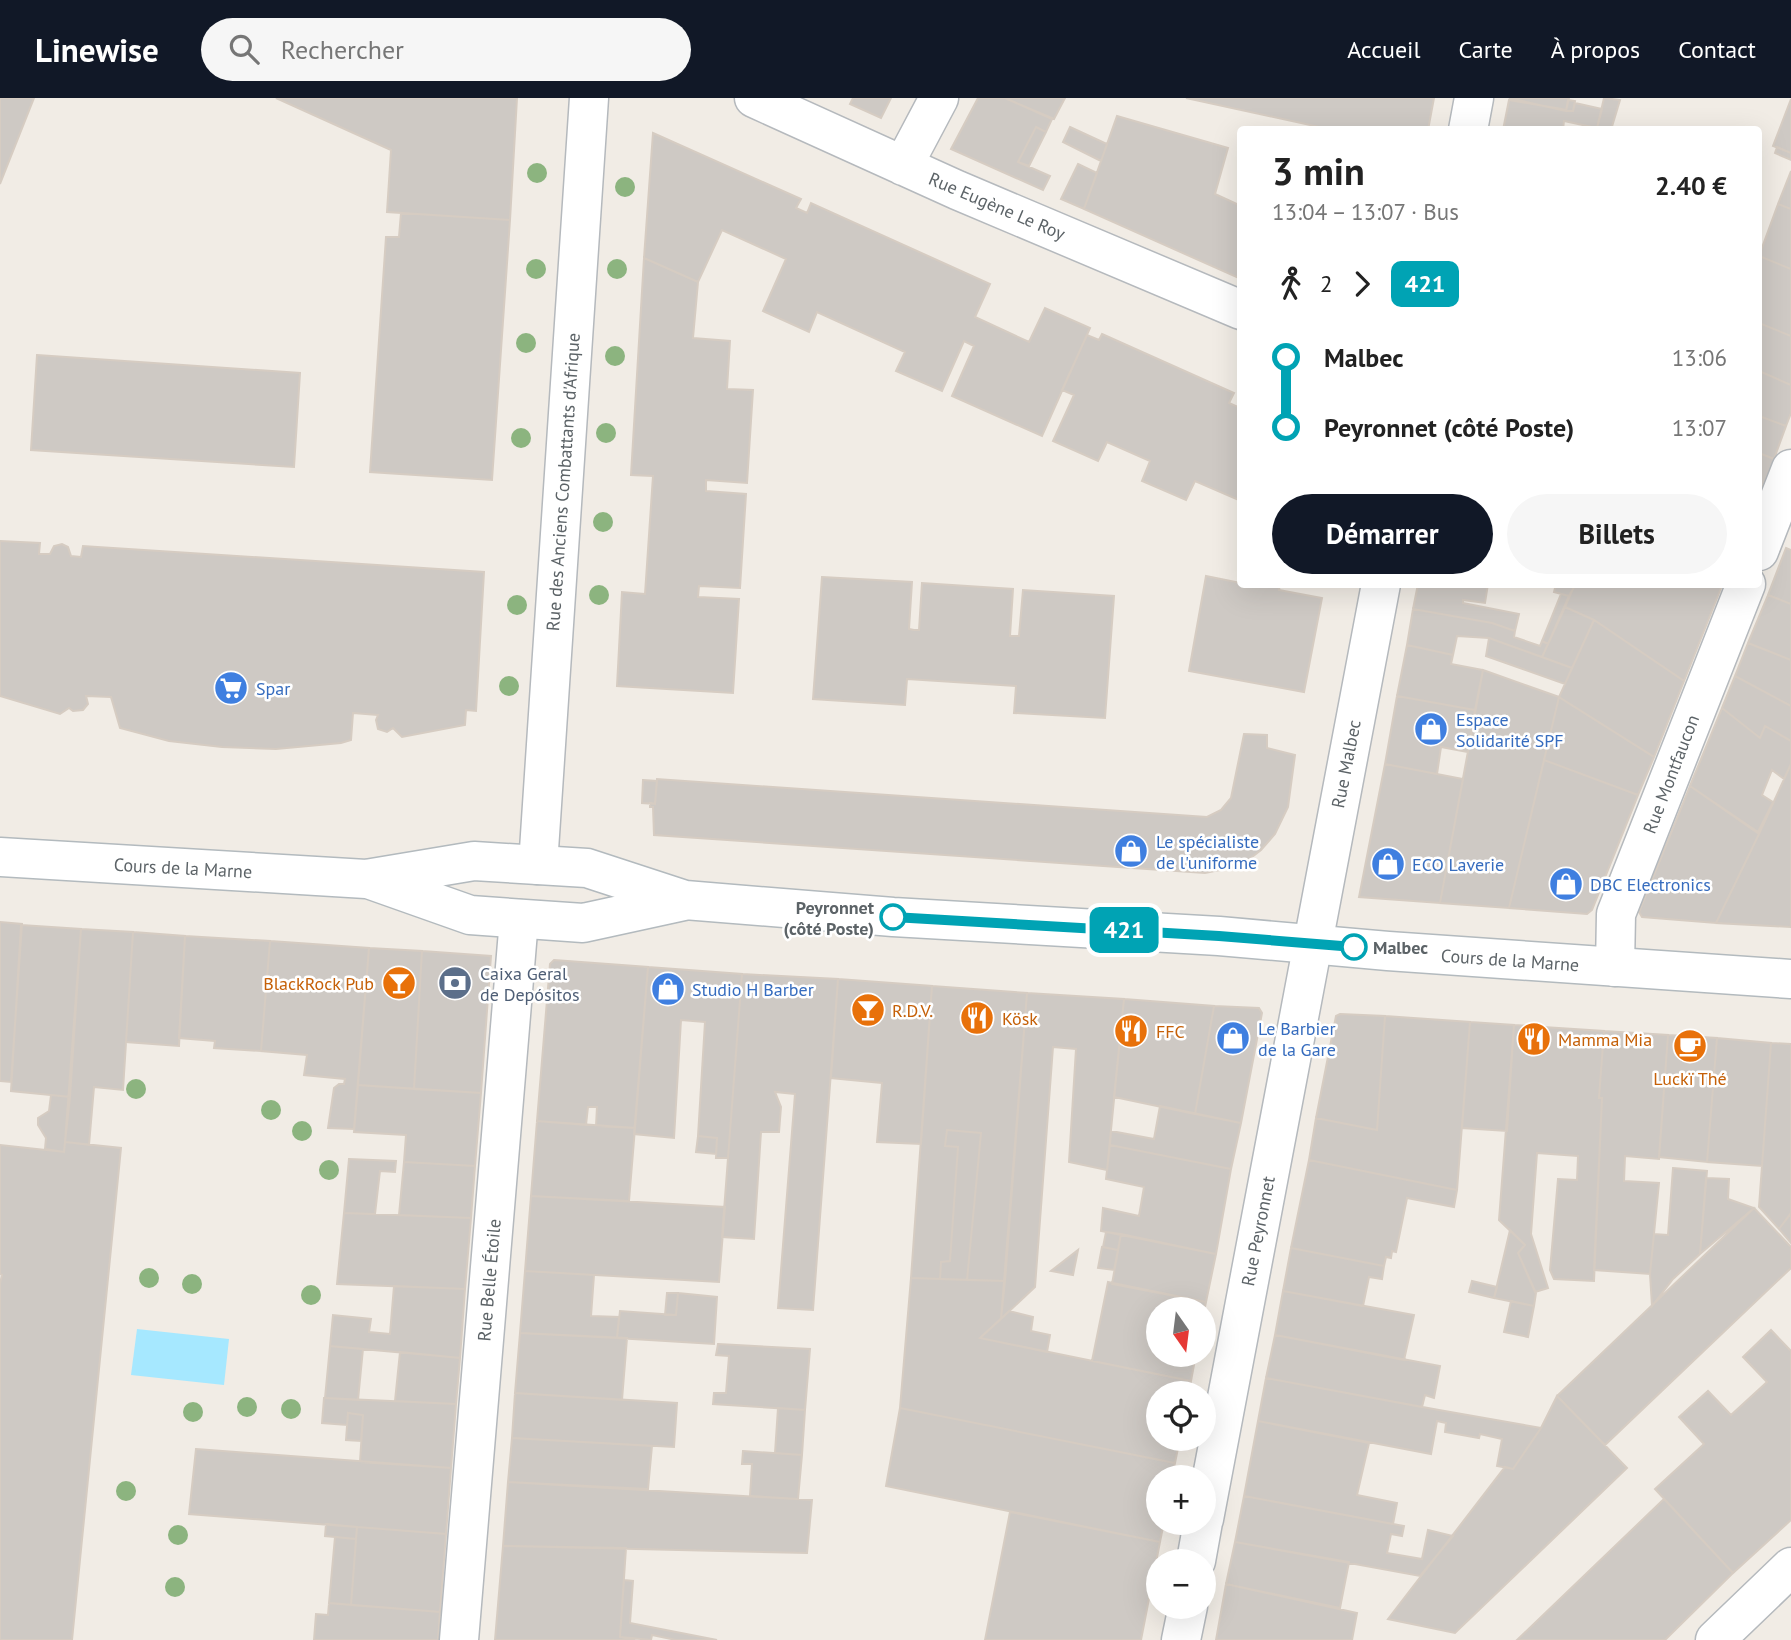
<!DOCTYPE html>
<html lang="fr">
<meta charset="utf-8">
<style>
body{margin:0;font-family:"PT Sans",sans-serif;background:#f6f6f6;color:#222;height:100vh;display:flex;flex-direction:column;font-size:26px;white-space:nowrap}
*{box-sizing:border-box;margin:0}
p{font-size:23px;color:#767676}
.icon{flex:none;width:38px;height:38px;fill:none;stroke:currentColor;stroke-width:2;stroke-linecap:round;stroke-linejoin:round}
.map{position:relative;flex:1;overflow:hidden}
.panel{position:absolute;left:1237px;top:28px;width:525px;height:462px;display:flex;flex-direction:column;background:#fff;border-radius:7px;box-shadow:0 7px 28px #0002}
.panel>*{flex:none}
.badge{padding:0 14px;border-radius:10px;font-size:24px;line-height:46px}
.needle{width:46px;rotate:166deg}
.controls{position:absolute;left:1146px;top:1199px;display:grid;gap:14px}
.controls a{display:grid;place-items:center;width:70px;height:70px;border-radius:50%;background:#fff;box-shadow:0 7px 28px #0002;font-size:35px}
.map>.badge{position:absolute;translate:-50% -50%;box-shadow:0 0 0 4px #fff}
.legs{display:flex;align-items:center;gap:10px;height:77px;padding:0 35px;font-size:23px}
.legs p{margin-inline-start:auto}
.headline{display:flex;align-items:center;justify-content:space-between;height:119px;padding:0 35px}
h1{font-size:38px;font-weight:600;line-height:52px}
.button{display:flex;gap:14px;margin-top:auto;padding:14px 35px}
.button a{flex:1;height:80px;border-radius:42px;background:#111827;color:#fff;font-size:28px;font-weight:600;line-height:80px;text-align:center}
.button a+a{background:#f6f6f6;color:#222}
ul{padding:0 35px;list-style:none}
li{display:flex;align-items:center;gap:24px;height:70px;font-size:26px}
li i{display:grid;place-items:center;width:10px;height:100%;margin:0 9px;background:currentColor}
li i::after{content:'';width:18px;height:18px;margin:-9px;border:5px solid;border-radius:50%;background:#fff}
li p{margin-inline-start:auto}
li:first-child i{background:linear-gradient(#0000 50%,currentColor 0)}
li:last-child i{background:linear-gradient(currentColor 50%,#0000 0)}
header{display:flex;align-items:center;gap:42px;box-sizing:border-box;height:98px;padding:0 35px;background:#111827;color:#fff}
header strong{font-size:33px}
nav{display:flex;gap:38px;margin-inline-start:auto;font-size:24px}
.search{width:490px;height:63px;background:#f6f6f6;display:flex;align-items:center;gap:18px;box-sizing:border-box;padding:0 24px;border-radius:38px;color:#767676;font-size:26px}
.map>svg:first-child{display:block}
</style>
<header>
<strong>Linewise</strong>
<div class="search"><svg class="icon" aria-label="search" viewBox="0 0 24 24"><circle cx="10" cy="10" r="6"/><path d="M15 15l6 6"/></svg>Rechercher</div>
<nav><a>Accueil</a><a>Carte</a><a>À propos</a><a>Contact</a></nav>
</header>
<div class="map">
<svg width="1791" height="1542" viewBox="0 0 1791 1542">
<rect width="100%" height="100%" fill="#f1ece5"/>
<path fill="#a6e8ff" d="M137,1231L229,1241L224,1287L131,1277Z"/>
<path fill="#cec9c4" stroke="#d6ccc2" stroke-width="2" d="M0,0H34L0,86Z
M276,0H517L510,122L387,114L391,52Z
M853,0H891L881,20L850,6Z
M978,0H1005L1052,21L1046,34L1036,29L1018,64L1050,78L1043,92L951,51Z
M1005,0H1065L1054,21Z
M1186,0H1434L1428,32H1333Z
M1509,0H1569L1566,13Z
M1604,0L1620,2L1611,32L1597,30Z
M1791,1V55L1773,48Z
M1509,2L1573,13L1575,5L1602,11L1597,30L1564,23L1563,32H1503Z
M1568,2L1575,3L1573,13H1566Z
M1117,18L1228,50L1215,96L1241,108V181L1084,111Z
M1036,29L1046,34L1029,68L1018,64Z
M1070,29L1107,46L1101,63L1063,44Z
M653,35L801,101L796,110L807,115L811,105L990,186L975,219L1029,244L1045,210L1090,230L1042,338L952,298L974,248L964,243L942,293L896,273L905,254L817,214L809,234L763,213L786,161L722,132L698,184L644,160Z
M1777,49L1791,55V62L1775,55Z
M1078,66L1097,75L1084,111L1061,101Z
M1791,73V111L1778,106Z
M1778,106L1791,111V171L1759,158Z
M401,115L510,122L492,382L370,374L386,139H399Z
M1759,158L1791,171V238L1759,225Z
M644,160L698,184L693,240L730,243L727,291L753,292L747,385L706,382V393L746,396L740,490L699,488L698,499L739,501L733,595L617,588L622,494L645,496L653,378L631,377Z
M1759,225L1791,238V287L1759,273Z
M1102,236L1234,295L1229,305L1240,310L1241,308V403L1195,383L1186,402L1142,383L1150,363L1107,344L1098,363L1053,343L1074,297L1062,292L1087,237L1099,242Z
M37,257L300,275L294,369L31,352Z
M1759,273L1791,287V315L1786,328L1759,318Z
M1759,318L1786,328L1774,361L1759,355Z
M1759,355L1774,361L1761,393L1759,392Z
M0,443L40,445L39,456H50L54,448L62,446L68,449L71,458L81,459L83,448L484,474L476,613L466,612L465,627L402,639L393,630L387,634L378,631L376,622L378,617L353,615L351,642L341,645L276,651L222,649L169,643L120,630L111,599L86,598L88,606L83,612L73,613L69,610L60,616L0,598Z
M1786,450L1791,452V506L1768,497Z
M1206,478L1241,485V486H1280L1279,492L1322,500L1304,594L1189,573Z
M822,479L912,484L909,531L914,532H919L922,485L1013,491L1010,538H1019L1023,492L1114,498L1105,620L1014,615L1016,588L907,581L905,607L813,601Z
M1418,486H1488L1485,505L1463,502V505L1519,516L1515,533L1492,525L1413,511Z
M1556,486H1564L1574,489L1569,498L1554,494Z
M1575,486H1713L1721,490L1684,583L1594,522L1565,509Z
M1561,496L1569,498L1548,546L1542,543Z
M1768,497L1791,506V562L1748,545Z
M1565,509L1594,522L1572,570L1542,559Z
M1413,511L1492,525L1515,533L1514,539L1540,548L1542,543L1548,546L1542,559L1489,540L1457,538L1453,557L1407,547Z
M1594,522L1684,583L1654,659L1559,599Z
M1489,540L1572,570L1565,586L1486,558Z
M1748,545L1791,562V608L1735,578Z
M1407,547L1453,557L1451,566L1483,572L1475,612L1397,598Z
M1483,572L1559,599L1509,810L1440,805Z
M1735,578L1791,608V643L1765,628L1760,640L1722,610Z
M1397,598L1475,612L1468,654L1441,649L1437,676L1385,666Z
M1559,599L1654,659L1638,697L1544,662Z
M1722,610L1760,640L1765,628L1791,643V666L1784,681L1772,672L1762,697L1773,704L1758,734L1690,688Z
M1244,636L1267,637V650L1295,657L1288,709L1275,736L1261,752L1247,763L1234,769L1205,775L654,737L653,709H650V705L655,706L657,681L1207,719L1221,712L1231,700Z
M1544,662L1638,697L1592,812L1587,816L1509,810Z
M1385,666L1463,681L1440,805L1359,799Z
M1791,666V829L1716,825L1759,736Z
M643,682L657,683L655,706L642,705Z
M1690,688L1759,736L1716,825L1642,819L1639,814Z
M0,824L22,826L11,984L0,983Z
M21,827L81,831L70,999L11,993Z
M81,831L133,834L123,992L94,989L89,1047L65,1044Z
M133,834L185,838L179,948L126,944Z
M185,838L270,843L261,953L214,950L215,943L179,940Z
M270,843L369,850L354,1031L328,1030L334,990L339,986H344L345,981L304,977L307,957L261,953Z
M369,850L422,853L414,991L358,987Z
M422,853L491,858L481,995L414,991Z
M554,862L648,869L635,1030L596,1028L597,1009H588L586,1027L537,1023L550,866Z
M648,869L742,876L728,1060H716L717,1040L698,1038L705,924L681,922L674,1040L634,1036Z
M742,876L838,881L813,1212L778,1210L795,996L775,994L781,1009L779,1034H761L754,1141L722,1139Z
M838,881L932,888L921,1046L877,1044L882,985L831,980Z
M932,888L1027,895L1005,1183L967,1182L981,1035L947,1032L945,1048L958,1049L950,1163L941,1164L940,1181L911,1180Z
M1027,895L1124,901L1107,1072L1069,1064L1076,951L1053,949L1035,1189L1001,1221Z
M1124,901L1214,908L1195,1016L1114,999Z
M1214,908L1259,910L1262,915L1241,1025L1195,1016Z
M1340,916L1385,918L1377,1032L1316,1020L1336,918Z
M1385,918L1470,924L1457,1092L1309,1062L1316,1020L1377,1032Z
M1470,924L1514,927L1507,1033L1462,1030Z
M1514,927L1604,933L1599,1000H1602L1594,1183L1554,1181L1550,1172L1558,1081L1577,1082L1578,1058L1537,1055L1531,1136L1548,1190L1535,1194L1518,1155L1525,1147L1499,1122Z
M1604,933L1668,937L1659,1061L1625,1058L1624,1083L1659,1085L1650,1176L1594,1172L1602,1000H1599Z
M1668,937L1717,940L1707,1064L1659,1059Z
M1717,940L1771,945L1762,1068L1707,1064Z
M1771,945L1791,946V1115L1779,1131L1759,1109Z
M358,987L481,995L475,1068L404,1064L406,1037L354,1034Z
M51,997L70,999L64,1054L45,1051L46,1040L38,1027V1020L49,1013Z
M1160,1008L1241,1025L1231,1071L1110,1047L1111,1033L1154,1041Z
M537,1023L635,1030L629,1103L531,1098Z
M947,1032L981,1035L967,1182L940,1181L941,1164L950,1163L958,1049L945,1048Z
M698,1038L717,1040L716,1056L696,1054Z
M65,1044L121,1050L72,1542H0V1185L2,1177L0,1176V1047L64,1054Z
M1110,1047L1231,1071L1216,1156L1101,1133L1103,1110L1139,1118L1144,1089L1106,1081Z
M349,1061L396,1063L395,1074L380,1073L375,1116L344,1115Z
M1309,1062L1457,1092L1454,1109L1407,1100L1396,1154L1392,1153L1391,1160L1386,1159L1384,1168L1291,1150Z
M404,1064L475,1068L471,1120L399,1117Z
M1673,1070L1707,1073L1700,1156L1673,1181L1652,1208L1650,1176L1654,1136L1668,1137Z
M1706,1080L1729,1081L1728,1101L1754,1110L1700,1156Z
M531,1098L725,1109L719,1184L525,1173Z
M1754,1110L1791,1149V1170L1605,1347L1557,1298Z
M344,1115L471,1120L465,1191L337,1186Z
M1791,1115V1145L1779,1131Z
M1510,1132L1525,1147L1518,1155L1536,1195L1534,1208L1494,1200Z
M1106,1134L1121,1136L1118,1152L1103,1149Z
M1121,1136L1216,1156L1206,1204L1112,1186Z
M1102,1149L1118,1152L1114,1172L1098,1170Z
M1291,1150L1384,1168L1382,1181L1369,1179L1363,1208L1283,1193Z
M1078,1152L1073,1177L1051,1173Z
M525,1173L594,1177L591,1218L619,1219L617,1240L520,1235Z
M911,1180L1005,1183L1001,1221L980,1240L1191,1283L1189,1295H1158V1340H1180L1175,1365L900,1310Z
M1472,1183L1497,1189L1494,1200L1469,1194Z
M1108,1184L1206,1204L1204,1214V1211H1158V1256H1196L1191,1283L1092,1263Z
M394,1188L465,1191L460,1260L330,1248L333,1217L371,1221L369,1234L390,1236Z
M1283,1193L1414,1217L1404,1262L1275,1237Z
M667,1195H678L676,1217H665Z
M678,1195L717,1199L714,1246L617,1240L620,1213L676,1217Z
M1511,1203L1534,1208L1528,1239L1504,1234Z
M1009,1213L1033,1219L1031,1233L1050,1237L1047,1254L980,1240Z
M1771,1232L1791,1253V1422L1733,1475L1655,1391L1704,1346L1679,1319L1708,1293L1731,1317L1767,1284L1743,1259Z
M520,1235L627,1240L622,1302L515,1295Z
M1275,1237L1440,1268L1434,1300L1425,1297L1422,1309L1266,1280Z
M718,1246L810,1251L805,1312L713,1306L714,1295H726L729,1258L716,1257Z
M330,1248L363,1251L358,1302L325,1300Z
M400,1254L460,1260L456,1306L395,1303Z
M1266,1280L1439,1312L1541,1330L1513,1371L1497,1368L1502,1341L1480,1336L1479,1340L1445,1334L1446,1325L1437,1323L1431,1356L1258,1323Z
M515,1295L677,1305L674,1349L512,1340Z
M1557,1298L1627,1370L1455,1535L1388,1521L1505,1369L1513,1371L1541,1330Z
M324,1300L456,1306L451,1370L360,1364L363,1317L348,1315L347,1327L322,1325Z
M778,1310L805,1312L802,1357L775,1355Z
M900,1310L1175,1365L1172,1379H1158V1424H1164L1160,1444L886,1388Z
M348,1315L363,1317L361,1343L346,1342Z
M1258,1323L1369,1345L1357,1397L1397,1405L1393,1426L1244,1398Z
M512,1340L652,1348L648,1391L508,1384Z
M196,1351L451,1370L446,1436L189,1416Z
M743,1353L802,1357L798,1401L750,1398L752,1366H742Z
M508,1384L812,1402L807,1455L503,1448Z
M1244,1398L1404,1428L1402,1438L1391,1436L1387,1455L1422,1461L1428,1432L1453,1438L1420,1478L1235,1444Z
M1664,1401L1733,1475L1665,1542H1517Z
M1010,1414L1160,1444L1141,1542H985Z
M326,1426L357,1429L356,1441L325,1438Z
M357,1429L446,1436L440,1514L351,1507Z
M335,1439L356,1441L351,1507L329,1505Z
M1235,1444L1349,1464L1340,1510L1226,1486Z
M503,1448L626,1450L620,1539L635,1542H495Z
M624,1482L633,1483L630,1525L717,1542H676L652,1537L651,1542L620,1539Z
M1226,1486L1357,1515L1352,1542H1216Z
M329,1505L440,1514L438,1542H314L316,1516L328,1517Z"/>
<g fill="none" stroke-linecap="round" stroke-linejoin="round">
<g stroke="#b5b9bd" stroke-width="41">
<path id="minor" d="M754,0L957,92L1241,212
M903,68L939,0
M1759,453L1791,371
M538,767L589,0
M1615,869L1616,816L1746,486
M459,1542L519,821
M1715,1542L1791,1469"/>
</g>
<g stroke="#b5b9bd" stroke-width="41">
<path id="tertiary" d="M1468,32L1474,0
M1204,1421L1381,486
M1196,1463L1203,1424
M1181,1542L1188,1508"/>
</g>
<g stroke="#b3babe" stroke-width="41">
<path id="secondary" d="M0,759L366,781L474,763L587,770L685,802L893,819L1219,838L1388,853L1791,881
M371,782L470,817L583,825L684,803"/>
</g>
<use href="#minor" stroke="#fff" stroke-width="38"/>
<use href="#tertiary" stroke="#fff" stroke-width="38"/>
<use href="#secondary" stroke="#fff" stroke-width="38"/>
</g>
<g fill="#8cb47f">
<circle cx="537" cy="75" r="10"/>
<circle cx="625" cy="89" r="10"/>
<circle cx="536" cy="171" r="10"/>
<circle cx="617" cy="171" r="10"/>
<circle cx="526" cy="245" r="10"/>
<circle cx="615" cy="258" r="10"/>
<circle cx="606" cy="335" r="10"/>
<circle cx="521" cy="340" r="10"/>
<circle cx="603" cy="424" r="10"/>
<circle cx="599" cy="497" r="10"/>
<circle cx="517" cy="507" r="10"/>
<circle cx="509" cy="588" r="10"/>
<circle cx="136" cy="991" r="10"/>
<circle cx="271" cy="1012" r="10"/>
<circle cx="302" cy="1033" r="10"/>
<circle cx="329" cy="1072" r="10"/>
<circle cx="149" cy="1180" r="10"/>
<circle cx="192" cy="1186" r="10"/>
<circle cx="311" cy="1197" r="10"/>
<circle cx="247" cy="1309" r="10"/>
<circle cx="291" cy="1311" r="10"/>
<circle cx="193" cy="1314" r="10"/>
<circle cx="126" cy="1393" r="10"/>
<circle cx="178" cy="1437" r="10"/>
<circle cx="175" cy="1489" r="10"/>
</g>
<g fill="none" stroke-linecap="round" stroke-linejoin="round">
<g stroke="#fff" stroke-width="16">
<path id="line-1" d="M893,819L1219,838L1354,849"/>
</g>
<use href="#line-1" stroke="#00a3b4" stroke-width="10"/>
</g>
<defs>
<g id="supermarket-disc" transform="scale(1.75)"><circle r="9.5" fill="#3f7fe0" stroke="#fff"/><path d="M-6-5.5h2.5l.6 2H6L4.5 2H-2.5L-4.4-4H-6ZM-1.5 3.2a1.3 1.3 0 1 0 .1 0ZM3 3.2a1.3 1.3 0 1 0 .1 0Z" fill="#fff"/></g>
<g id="shop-disc" transform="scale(1.75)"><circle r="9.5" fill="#3f7fe0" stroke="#fff"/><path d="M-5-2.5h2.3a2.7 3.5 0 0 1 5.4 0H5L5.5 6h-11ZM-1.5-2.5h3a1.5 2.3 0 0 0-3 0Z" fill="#fff"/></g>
<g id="bar-disc" transform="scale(1.75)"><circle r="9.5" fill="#e8710a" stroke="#fff"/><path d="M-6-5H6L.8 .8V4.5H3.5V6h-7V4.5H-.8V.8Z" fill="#fff"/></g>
<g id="bank-disc" transform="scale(1.75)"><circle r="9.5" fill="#5c6f8a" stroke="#fff"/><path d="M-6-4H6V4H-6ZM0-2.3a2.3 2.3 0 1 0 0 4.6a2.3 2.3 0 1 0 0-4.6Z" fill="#fff"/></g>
<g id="restaurant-disc" transform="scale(1.75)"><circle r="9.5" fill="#e8710a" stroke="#fff"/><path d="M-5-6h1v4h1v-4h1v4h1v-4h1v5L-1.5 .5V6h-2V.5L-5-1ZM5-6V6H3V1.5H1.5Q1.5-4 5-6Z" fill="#fff"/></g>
<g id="cafe-disc" transform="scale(1.75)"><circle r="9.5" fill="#e8710a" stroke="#fff"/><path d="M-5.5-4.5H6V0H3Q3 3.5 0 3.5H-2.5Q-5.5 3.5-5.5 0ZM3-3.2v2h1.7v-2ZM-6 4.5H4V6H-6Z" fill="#fff"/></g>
</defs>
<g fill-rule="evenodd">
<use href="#supermarket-disc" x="231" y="590"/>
<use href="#shop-disc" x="1431" y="631"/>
<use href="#shop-disc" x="1131" y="753"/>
<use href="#shop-disc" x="1388" y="766"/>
<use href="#shop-disc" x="1566" y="786"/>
<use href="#bar-disc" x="399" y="885"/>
<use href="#bank-disc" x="455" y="885"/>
<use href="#shop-disc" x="668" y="891"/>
<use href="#bar-disc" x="868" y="912"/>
<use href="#restaurant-disc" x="977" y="920"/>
<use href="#restaurant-disc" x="1131" y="933"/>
<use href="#shop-disc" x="1233" y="940"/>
<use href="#restaurant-disc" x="1534" y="941"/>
<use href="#cafe-disc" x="1690" y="948"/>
</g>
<g fill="#fff" stroke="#00a3b4" stroke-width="3.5">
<circle cx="893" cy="819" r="12"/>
<circle cx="1354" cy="849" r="12"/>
</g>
<g text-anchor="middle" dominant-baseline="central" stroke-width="5" stroke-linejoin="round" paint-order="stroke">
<g font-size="18" fill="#5c6367" stroke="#fff">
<text transform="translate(997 108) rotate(23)">Rue Eugène Le Roy</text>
<text transform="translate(563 384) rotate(-86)">Rue des Anciens Combattants d'Afrique</text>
<text transform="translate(1346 666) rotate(-79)">Rue Malbec</text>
<text transform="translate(1671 676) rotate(-69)">Rue Montfaucon</text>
<text transform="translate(183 770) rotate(3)">Cours de la Marne</text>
<text transform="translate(1510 862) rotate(4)">Cours de la Marne</text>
<text transform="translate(1258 1133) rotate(-79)">Rue Peyronnet</text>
<text transform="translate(489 1182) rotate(-85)">Rue Belle Étoile</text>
</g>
<g font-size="18" fill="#366cbe" stroke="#fff" text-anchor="start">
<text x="256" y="590">Spar</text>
<text x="1456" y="621">Espace<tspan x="1456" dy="21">Solidarité SPF</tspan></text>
<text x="1156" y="743">Le spécialiste<tspan x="1156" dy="21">de l'uniforme</tspan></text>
<text x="1412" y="766">ECO Laverie</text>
<text x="1590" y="786">DBC Electronics</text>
<text x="692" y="891">Studio H Barber</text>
<text x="1258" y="930">Le Barbier<tspan x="1258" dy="21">de la Gare</tspan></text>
</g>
<g font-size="18" font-weight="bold" fill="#5c6367" stroke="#fff" text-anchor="end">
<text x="874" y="809">Peyronnet<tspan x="874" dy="21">(côté Poste)</tspan></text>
<text x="1373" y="849" text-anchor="start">Malbec</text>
</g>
<g font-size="18" fill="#4e5e75" stroke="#fff" text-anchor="start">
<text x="480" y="875">Caixa Geral<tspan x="480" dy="21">de Depósitos</tspan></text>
</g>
<g font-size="18" fill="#c56008" stroke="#fff" text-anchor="start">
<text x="374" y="885" text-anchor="end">BlackRock Pub</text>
<text x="892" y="912">R.D.V.</text>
<text x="1002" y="920">Kösk</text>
<text x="1156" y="933">FFC</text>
<text x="1558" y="941">Mamma Mia</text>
<text x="1690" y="980" text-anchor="middle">Luckï Thé</text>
</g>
</g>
</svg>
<div class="controls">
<a><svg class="needle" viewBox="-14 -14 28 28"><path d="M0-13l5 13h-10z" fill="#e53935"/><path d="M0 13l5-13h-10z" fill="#767676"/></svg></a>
<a><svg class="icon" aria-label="locate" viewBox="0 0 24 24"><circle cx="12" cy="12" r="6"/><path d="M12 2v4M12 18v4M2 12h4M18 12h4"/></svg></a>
<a>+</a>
<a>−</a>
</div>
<b class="badge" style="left:1124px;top:832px;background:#00a3b4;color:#fff">421</b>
<section class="panel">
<div class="headline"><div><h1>3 min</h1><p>13:04 – 13:07 · Bus</p></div><b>2.40 €</b></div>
<div class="legs"><svg class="icon" aria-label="walk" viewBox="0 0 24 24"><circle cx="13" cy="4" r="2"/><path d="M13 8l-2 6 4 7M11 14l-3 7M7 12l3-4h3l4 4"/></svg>2<svg class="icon" aria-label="forward" viewBox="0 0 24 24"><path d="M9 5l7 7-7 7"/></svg><b class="badge" style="background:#00a3b4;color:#fff">421</b></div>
<ul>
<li><i style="color:#00a3b4"></i><b>Malbec</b><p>13:06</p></li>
<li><i style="color:#00a3b4"></i><b>Peyronnet (côté Poste)</b><p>13:07</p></li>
</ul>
<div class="button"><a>Démarrer</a><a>Billets</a></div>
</section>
</div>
